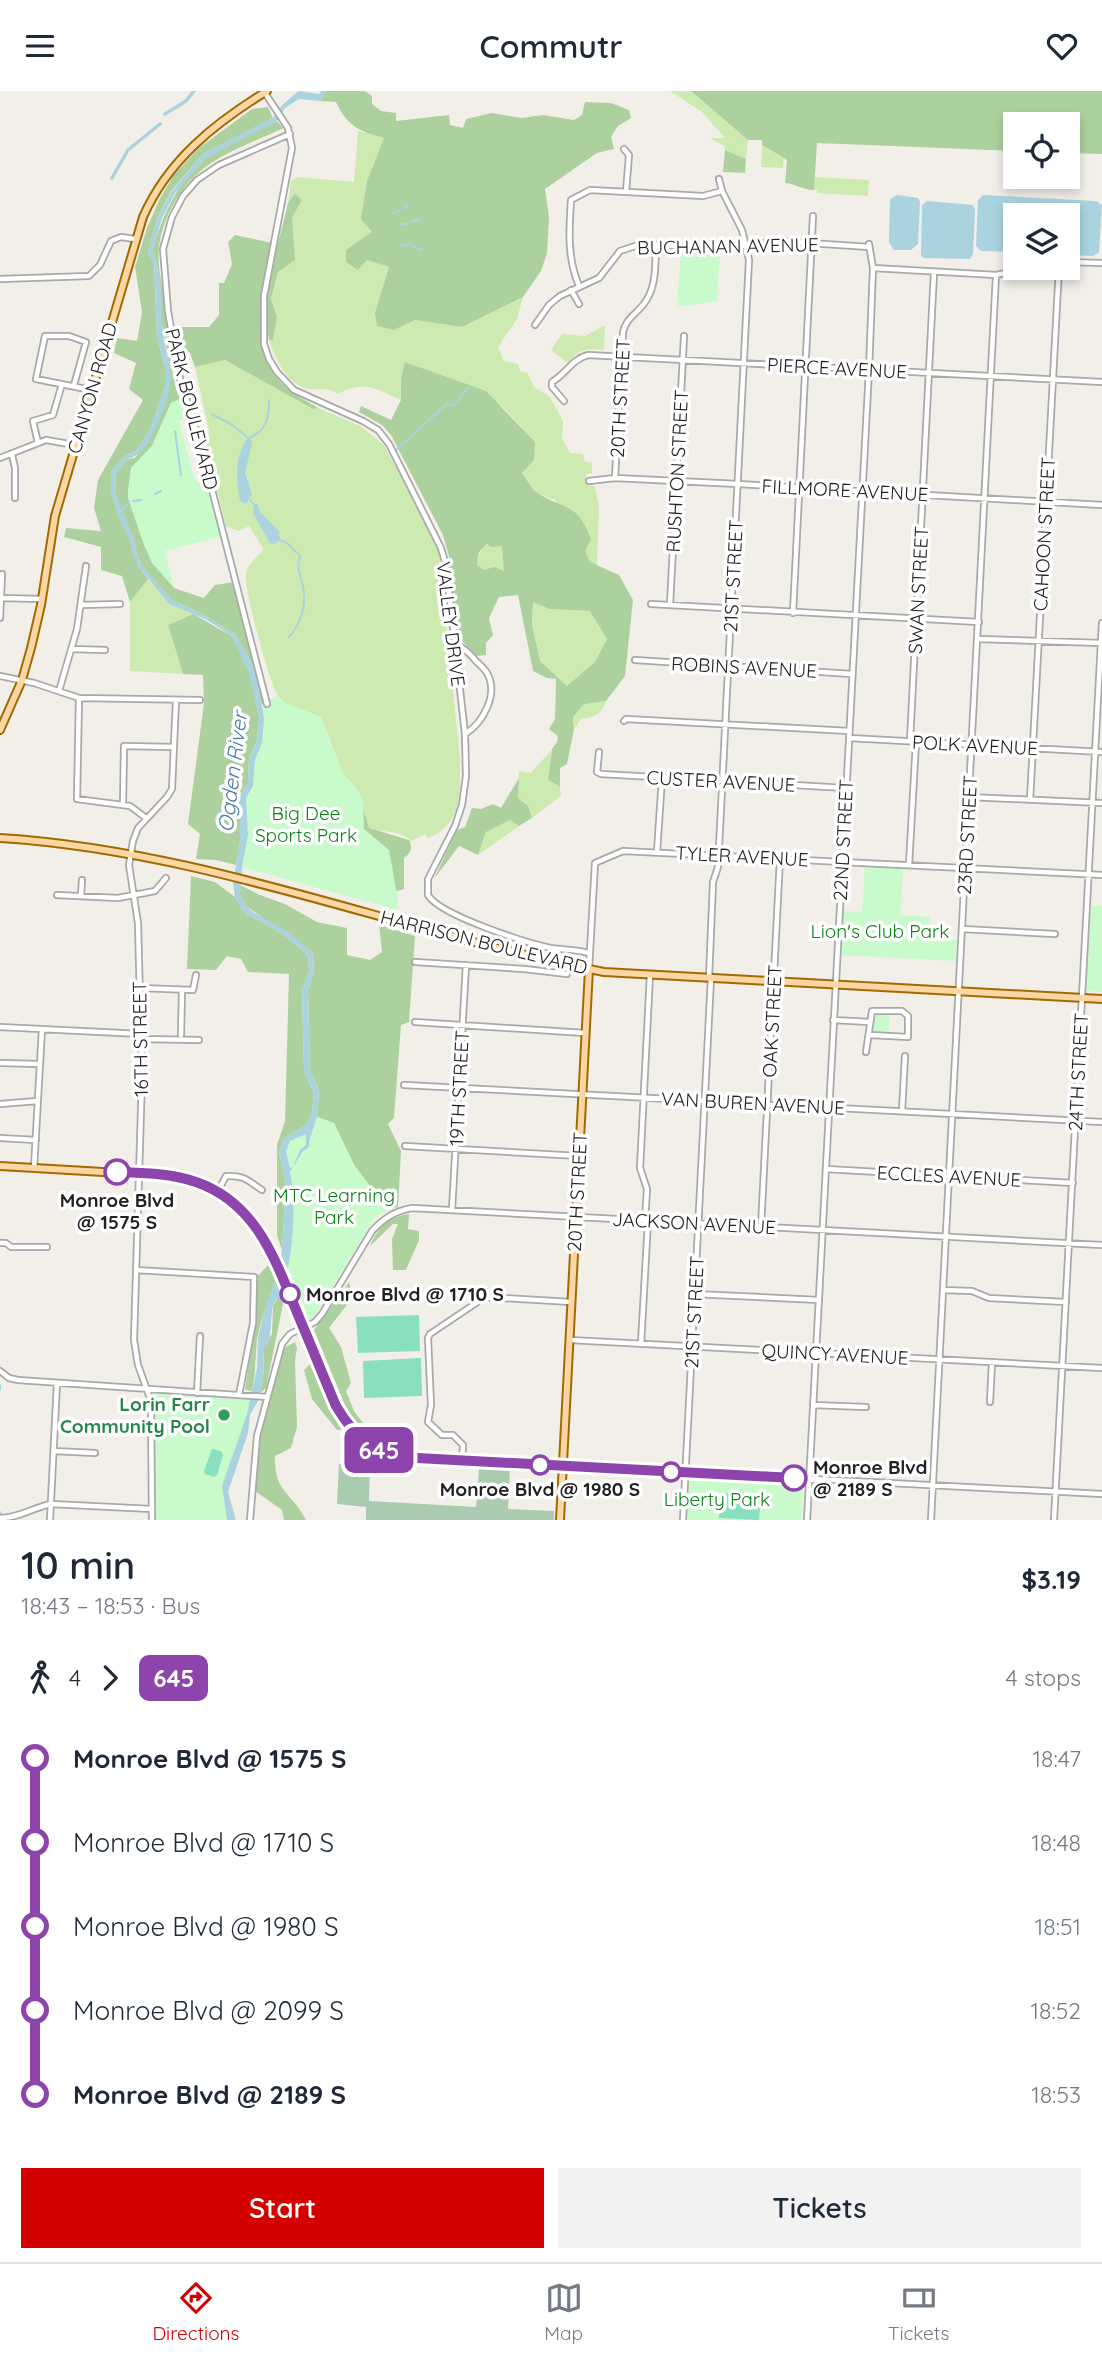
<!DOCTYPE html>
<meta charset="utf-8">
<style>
body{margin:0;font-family:Quicksand,sans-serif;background:#f2f2f3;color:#1f2937;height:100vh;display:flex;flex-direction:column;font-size:26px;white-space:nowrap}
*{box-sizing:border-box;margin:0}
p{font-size:23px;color:#747a83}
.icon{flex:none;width:38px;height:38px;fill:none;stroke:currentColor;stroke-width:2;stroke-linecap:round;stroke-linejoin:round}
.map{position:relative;height:1429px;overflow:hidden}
.drawer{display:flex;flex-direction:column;background:#fff;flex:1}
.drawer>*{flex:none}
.badge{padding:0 14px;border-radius:10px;font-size:24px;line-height:46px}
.buttons{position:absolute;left:1003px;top:21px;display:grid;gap:14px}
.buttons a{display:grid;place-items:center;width:77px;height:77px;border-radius:0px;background:#fff;box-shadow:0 4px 10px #0003;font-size:35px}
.map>.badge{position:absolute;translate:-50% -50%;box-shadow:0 0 0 4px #fff}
.legs{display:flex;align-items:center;gap:10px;height:77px;padding:0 21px;font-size:23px}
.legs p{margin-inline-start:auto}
.head{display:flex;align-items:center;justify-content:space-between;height:119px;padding:0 21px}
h1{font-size:38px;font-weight:600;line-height:52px}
.action{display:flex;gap:14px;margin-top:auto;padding:14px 21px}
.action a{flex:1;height:80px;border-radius:0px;background:#d40000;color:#fff;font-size:28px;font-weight:600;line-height:80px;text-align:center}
.action a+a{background:#f2f2f3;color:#1f2937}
ul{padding:0 21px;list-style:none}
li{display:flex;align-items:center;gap:24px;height:84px;font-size:26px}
li i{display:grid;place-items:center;width:10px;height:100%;margin:0 9px;background:currentColor}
li i::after{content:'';width:18px;height:18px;margin:-9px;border:5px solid;border-radius:50%;background:#fff}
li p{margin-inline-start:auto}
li:first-child i{background:linear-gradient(#0000 50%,currentColor 0)}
li:last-child i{background:linear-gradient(currentColor 50%,#0000 0)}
header{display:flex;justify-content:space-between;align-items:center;height:91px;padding:0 21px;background:#fff;font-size:32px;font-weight:600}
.tab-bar{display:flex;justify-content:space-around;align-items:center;height:98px;border-top:2px solid #e0e1e3;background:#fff;font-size:19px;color:#747a83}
.tab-bar a{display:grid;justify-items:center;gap:4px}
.tab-bar .selected{color:#d40000}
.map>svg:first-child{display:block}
</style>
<header><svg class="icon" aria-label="menu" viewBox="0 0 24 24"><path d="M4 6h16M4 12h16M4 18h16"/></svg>Commutr<svg class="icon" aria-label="heart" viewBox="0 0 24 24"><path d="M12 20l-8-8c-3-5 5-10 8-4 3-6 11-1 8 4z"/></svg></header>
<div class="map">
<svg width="1102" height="1429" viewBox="0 0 1102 1429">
<rect width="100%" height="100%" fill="#f2efe9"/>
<path fill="#cdebb0" d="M670,0H691L748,49L746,68L725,59V56L710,47H725L702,21Z
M358,40L385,46L367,90L362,127L372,141L367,169L389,176L384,193L394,239L415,229L462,236L523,206L517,228L498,256L504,270L518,273L520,280L527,282L534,296L550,306L557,318L563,331L562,348L570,362L583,363L585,371L592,372V382L586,383V392L591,395H595L599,416L597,475L590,471L555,409L536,402L522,381L535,351L503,316L460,292L406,271L401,289V309C376,298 364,288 338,303C327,295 317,301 305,297C285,290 275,267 269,249L273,248L277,226L271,208L278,181L294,169L292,127L302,109L295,102L288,112L291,90L298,86L354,91Z
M762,54L784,67L783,77L761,76Z
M815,86L869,89L868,105L817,102V99H814Z
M605,234L604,259C586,258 579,258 568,272L551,259L562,243L585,245Z
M225,269L313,318L318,317L360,335L383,353L428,433L439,459L460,668C460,700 463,734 428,747L425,743L411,750C400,739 379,740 364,738L357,698L343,683L321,626C308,621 286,617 278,605C270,594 244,498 246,485C247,473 256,466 264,459L249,435L239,440L226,435L206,352L209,340L195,276Z
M487,453L502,455L505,481L484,479L477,474L480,461Z
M148,488L169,513L193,523L168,534L183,583L130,580V511Z
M533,511L549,518L591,520L607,548L595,571L567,595L540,570L532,534Z
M606,610C601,624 595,626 581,628L574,638L573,626L584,612Z
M552,658L548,689L560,696L561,705L532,727L528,715L518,707L519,680L531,682Z
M510,729L519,735L478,764L486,741Z"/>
<path fill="#add19e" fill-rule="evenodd" d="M326,0H365L372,5V13L381,20L396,22V30L449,24L450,34L463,37L466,28L492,22L522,27L543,24L574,29L582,24L585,11L611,12L629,19L631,27L618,35L611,46L614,58L597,62L545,98L549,126L547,162L541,180L523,206L462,236L415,229L394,239L377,235L375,222L389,176L367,169L358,179L346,171V159L372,141L361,128L367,90L384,47C359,40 348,36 336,11L321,10Z
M691,0H1102V63L1068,62V33H1015V60L817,52L814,99C803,99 796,93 785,92L787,69L784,67L762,54V49H748Z
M268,16L273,27L203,63L172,99L157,127L148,162L154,172L157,245L165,276V296L151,337L136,360L125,365L111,381V401L118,423L133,455L138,475L148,488L130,511L122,485L101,479V456L64,446L66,437L101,440L94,417L98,389L143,309L129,298L136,272L114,262L117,247L137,250L142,221L135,176L147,137L160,107L174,84L199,57L252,18Z
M277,30L283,37C261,48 237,56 216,69C186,86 163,122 159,156C157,176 163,199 166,219C170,252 168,276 180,308L171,312L152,355L131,377L174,497L204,507L215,494L234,491L266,611L261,614L255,578L236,544L202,523L172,509L141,474L115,401L116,382L127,368L135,367C154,340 174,308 169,273C167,257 163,241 161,225C160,204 162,180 152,161C162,126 176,92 205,68C220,55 258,40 277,30Z
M725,59L746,68L745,82L723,81Z
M295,102L302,109L292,127L295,169L278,181L271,208L277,226L273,249H269C261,204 278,156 288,112Z
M235,144L272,152C262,201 244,263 290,300C298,306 309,311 318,317L313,318L225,269L195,276L190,262L176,252L172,236H209L219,224V192H224L232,173L228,151Z
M405,271L486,300L535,351L534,369L522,382C527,388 532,399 539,403C568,420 577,412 591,448L585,460L590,471L619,484L633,509L625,585L606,610L584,613L573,626L574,638L567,673L560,677V696L548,689L552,658L557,651L558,645L549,638L555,628L556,588L547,587L533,580L518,504L499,506L489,527L493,544L486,552V564L476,565L464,552L458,549L449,465L443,444L391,344L382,334L359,321L361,315L391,329L401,309V288ZM487,453L491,456L502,455L504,480L494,476L484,479L477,474L479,461ZM533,511L549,518L590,520L607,548L595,571L567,595L540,570L532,534Z
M193,523L232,545L250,582L259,627L257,649L249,668L248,693L240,703V751L236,774L216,769L196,768L200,743L188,733L204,612L203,584L183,583L168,534Z
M342,683L359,705L369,737L409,749C413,757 411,762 404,767V798L381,804Z
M519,687L518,707L528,715L532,727L519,735L510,729L486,741L478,764L459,755L434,788L457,739L465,736L472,717L481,718L493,713L501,717Z
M191,785L215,791L235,806L241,817L249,825L263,831L287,846L308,864L309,880L302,900L304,980L314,1002L312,1023L306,1034L284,1047L279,1061L286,1093L282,1159L277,1144V1054L285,1030L289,883L248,881L241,868L227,865L216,879L187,878Z
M240,794L260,804L285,813L317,831L347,837V864L370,869L382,861L379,834L415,845L409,931L401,934L394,1027L388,1033L401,1060L398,1116L388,1119L354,1074L334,1032L317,1026L319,1000L310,979L308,899L314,881L313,862L246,815L240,804Z
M409,1123L408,1138L419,1140V1149L406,1179H393L392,1148L398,1133H393L370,1155C378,1136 388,1126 409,1123Z
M269,1173L276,1189C268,1209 261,1228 257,1249C255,1267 256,1281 252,1300L245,1299L255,1233L256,1187Z
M349,1191L353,1206L329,1237L341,1256L351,1292L346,1300L354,1320L371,1343L356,1331L347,1319L314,1239Z
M282,1200L283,1213L266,1297L260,1302L264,1279L263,1256L272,1243L273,1215Z
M295,1251L297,1257L295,1270L297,1336L291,1357L275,1365C274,1402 291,1400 306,1429H284L282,1419L255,1400L259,1345L281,1265L286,1256Z
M311,1272L341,1339H337L312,1308L304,1279Z"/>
<path fill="#aacbaf" d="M370,1370L369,1410L476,1416L479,1377L510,1378L508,1418L554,1420V1429H366V1416L337,1413L339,1373H361Z"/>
<path fill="#c8facc" d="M681,158L720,160L717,210L677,216Z
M183,307L189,326L179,330L194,387L199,392L209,390L223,445L165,460L174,497L152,472L144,454L128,407V399L131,377L152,355L171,312Z
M277,605L286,612L321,626L343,683L357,698L363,709L364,738L389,759L398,809L397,819L242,776L248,744L246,707L253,695L255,669L262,652L264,627L261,614Z
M865,774L903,776L901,824L930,826L929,848L957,849L956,870L840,864L842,820L862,821Z
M1091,815H1102V901L1086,900Z
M876,922H890L889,943L873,941V924Z
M317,1026L334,1032L354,1074L388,1119L375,1126L318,1220L310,1230L288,1175L293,1129V1095L286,1061L290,1050L312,1040Z
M153,1302L250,1309L243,1339L222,1395L227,1429H156Z
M689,1386L803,1392L801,1429H687Z"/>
<path fill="#88e0be" d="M419,1224L420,1260L358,1262L356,1226Z
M421,1267L422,1305L364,1307L363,1270Z
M212,1358L221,1360L223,1364L217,1384L214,1386L205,1383L204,1380Z
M721,1402L761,1405L759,1429L719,1427Z"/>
<path fill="#aad3df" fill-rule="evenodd" d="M299,0L319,3L321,0H326L321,10L299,8L285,17L277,30L206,67L175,102L162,127L152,161C164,185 160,216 163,242C165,260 173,278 170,296C166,317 149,365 127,368L116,382L115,401L137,455L136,460L141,474L172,509L202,523L236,544L255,578L264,627L262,652L255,669L253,695L246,707L248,744L242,776L240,804L246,815L253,821L290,842L313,862L314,881L308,899L310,979L319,1000L317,1026L309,1050V1056L303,1060L290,1081C297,1111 293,1172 281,1201C279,1206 275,1210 273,1215C270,1228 272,1241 268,1253L263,1257L264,1279L259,1308L250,1324L248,1342L228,1401L236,1429H227L222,1395L247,1323L257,1277L258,1247L266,1213L276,1189L282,1159L286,1093L279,1061L284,1047L306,1034L312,1023L314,1002L304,980L302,900L309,880L308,864L287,846L263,831L249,825L241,817L235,806L233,791L240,751V703L248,693L249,668L257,649L259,627L249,582L232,545L207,529L169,513L138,475L131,459L132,455L118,423L111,401V381L125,365L136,360L151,337L165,296V276L157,245L154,173L148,162L157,127L172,100L203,63L273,27L282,14ZM306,1043V1054L300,1059L293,1076L290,1077L286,1061L290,1050Z
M897,104L918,107L920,111L918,153L911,159H894L889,151L890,108Z
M983,104L1096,110L1102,114L1099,161L1093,165L1068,164V124H1015V161L981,160L976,155L978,109Z
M927,110L973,114L975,118L973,163L970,168L924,167L921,165L922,114Z
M249,345L252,352L245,382L252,403L246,413L240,410C236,387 234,365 249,345Z
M258,413L260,421L279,440L280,449L274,453L270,452L253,422L254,414Z"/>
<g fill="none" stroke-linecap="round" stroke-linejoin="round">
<path stroke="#aad3df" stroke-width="2" d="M402,119L407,114
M393,122L398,120
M411,131L419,128
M399,133H408
M400,155L410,153
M413,155L422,159
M456,311L468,297
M212,323L234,335L247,346
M175,340L181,384
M251,346C267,339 269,325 269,309
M396,359L447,313L454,314
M155,403L161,400
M250,409L254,414
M133,410L141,409
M121,421L129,411
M280,449L287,452L300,465C295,483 304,488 304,504C305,518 299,536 289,546
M0,1294V1299
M0,1421L1,1423"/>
<path stroke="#aad3df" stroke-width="3.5" d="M165,23L186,10L194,0
M112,87L128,59L160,33"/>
<g stroke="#a9a9a9" stroke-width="8">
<path id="minor" d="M265,2L288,37L292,57L264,205V253L269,268L277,281L294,299L363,330L378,339L389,353L441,457L446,474L465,643L466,685L462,714L455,735L428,788V804C439,824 527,852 551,857C563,859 577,858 588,862
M624,58L629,64L626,101
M1068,171L1102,172
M873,177L996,184L1029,177
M0,188L89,185L100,174L111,150L121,146L135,148
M579,195C567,166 569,140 571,109L590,99L703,105L722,100
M571,199L579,213
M535,234L549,214L560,205L599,187L620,160L641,153L727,157L779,150L869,156
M74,294L86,251L69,245H45L36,288L91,299
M564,310L552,296V291C566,283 572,268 588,264L1102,291
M38,352L33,330L53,324L62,293
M12,364L15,377V407
M0,367L46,349L75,354
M615,387L623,241C626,228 635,224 643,214C657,197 655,175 656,154
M589,390L615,387L738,393L1102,414
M1,507L42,508
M651,513L979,531
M81,514L120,513
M670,514L684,245
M793,522L813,125
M0,527L2,483
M978,548L1102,552
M454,554C464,556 469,562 476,570C479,573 484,577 487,582C499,603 483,632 465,643
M72,558L105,559
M635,569L852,583
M0,585L34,592L79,607L200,609
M59,600L77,538L86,475
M79,607L77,708L130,715L146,727
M267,613L199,348L180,288L168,220L163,158L172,126L183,105L197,89L219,74L290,43
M624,630L626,628L849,640
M849,647L1102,661
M910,650L934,181
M599,661L597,681L601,683L846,697
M969,706L1102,712
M1030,709L1059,177
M123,714L124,655L174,656
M657,761L662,687
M909,774L916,651
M57,804L118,807L155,800L166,787
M81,805L82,789
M962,838L1055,843
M415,871L524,878L567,883
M589,878L595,772L623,760L1102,784
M709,887L713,791L718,776L749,169L742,139L722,100L719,88
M140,897L193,899L196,884
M833,929L870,931
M415,931L585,942
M0,936L141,943
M181,944L182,899
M141,948L199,949
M866,961L872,920H902L908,925V946L870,944
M0,972L39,973
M404,994L1102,1031
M0,1013L37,1010
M902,1020L905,965
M0,1047L36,1049
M405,1055L579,1065
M34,1077L42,938
M826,1078L1073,1092
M218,1100L226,1085C244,1084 247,1089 262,1099
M452,1119L466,874
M645,1130L647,1098L640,1077L650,884
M761,1136L780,767
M0,1152H6L11,1156H47
M136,1179L254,1186L253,1232L239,1304
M943,1199L972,1200L989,1207L1066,1211
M694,1203L819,1209
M570,1249L1102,1277
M641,1253L648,1130
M0,1280L9,1287L18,1289L267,1306
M197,1302L200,1245
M990,1311L992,1271
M813,1314L866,1316
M54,1360L95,1362
M462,1369L463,1354L453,1344H442L428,1331L431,1314L428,1247L430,1243L485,1206L571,1211
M563,1375L1102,1403
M0,1427C19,1427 32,1417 51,1413L152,1418
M50,1429L57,1292
M152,1429L151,1310L138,1274L134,1249L142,986L138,832L129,774L133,750L138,737L167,706L172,698L176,609
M250,1429L257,1345L282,1253L290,1243L315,1231L322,1223L372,1140C384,1127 395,1120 412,1117L1102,1154
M683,1429L711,887
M807,1429L869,279L873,177L869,153
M931,1429L996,184
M1054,1429L1102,532"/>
</g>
<g stroke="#a06b00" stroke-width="10">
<path id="major" d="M0,639L22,589L31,557L41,514L55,425L143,126C168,69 215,32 267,0
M0,747C209,760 400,842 604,881L1102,908
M0,1075L172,1085C250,1098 271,1155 297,1220C310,1252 323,1283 336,1315C354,1345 369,1358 403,1366L563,1375
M560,1429L589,878"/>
</g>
<use href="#minor" stroke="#fff" stroke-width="4.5"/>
<use href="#major" stroke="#fcd6a4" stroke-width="6"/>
</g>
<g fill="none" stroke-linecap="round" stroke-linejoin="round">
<g stroke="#fff" stroke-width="16">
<path id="line-1" d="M117,1081C143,1082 171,1082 196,1091C260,1113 277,1175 301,1231C313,1259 324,1287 336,1315C357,1350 376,1364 417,1367L794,1387"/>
</g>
<use href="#line-1" stroke="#8e44ad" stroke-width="10"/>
</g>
<g fill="#fff" stroke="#8e44ad" stroke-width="3.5">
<circle cx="117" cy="1081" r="12"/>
<circle cx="290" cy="1203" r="9"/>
<circle cx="540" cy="1374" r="9"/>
<circle cx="671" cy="1381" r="9"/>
<circle cx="794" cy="1387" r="12"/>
</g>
<circle fill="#2e9e5b" stroke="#fff" stroke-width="2.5" cx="224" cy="1324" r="7"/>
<g text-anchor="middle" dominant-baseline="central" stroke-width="7" stroke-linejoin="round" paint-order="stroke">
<g font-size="19" fill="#222" stroke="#fff">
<text transform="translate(728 155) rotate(-1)">BUCHANAN AVENUE</text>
<text transform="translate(837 277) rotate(3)">PIERCE AVENUE</text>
<text transform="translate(92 297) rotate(-74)">CANYON ROAD</text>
<text transform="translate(620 307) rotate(-87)">20TH STREET</text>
<text transform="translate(192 318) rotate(76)">PARK BOULEVARD</text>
<text transform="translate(677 380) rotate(-87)">RUSHTON STREET</text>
<text transform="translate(845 399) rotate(3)">FILLMORE AVENUE</text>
<text transform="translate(1044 443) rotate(-87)">CAHOON STREET</text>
<text transform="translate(733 485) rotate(-87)">21ST STREET</text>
<text transform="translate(918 499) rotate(-87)">SWAN STREET</text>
<text transform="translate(451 533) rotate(83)">VALLEY DRIVE</text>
<text transform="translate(744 576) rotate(3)">ROBINS AVENUE</text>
<text transform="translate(975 654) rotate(3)">POLK AVENUE</text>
<text transform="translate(721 690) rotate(3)">CUSTER AVENUE</text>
<text transform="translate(967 744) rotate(-87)">23RD STREET</text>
<text transform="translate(843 749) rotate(-87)">22ND STREET</text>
<text transform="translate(742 765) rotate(3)">TYLER AVENUE</text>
<text transform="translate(484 851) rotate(14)">HARRISON BOULEVARD</text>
<text transform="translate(772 930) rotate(-87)">OAK STREET</text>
<text transform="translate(140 948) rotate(-91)">16TH STREET</text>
<text transform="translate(1078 981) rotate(-87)">24TH STREET</text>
<text transform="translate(459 997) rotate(-87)">19TH STREET</text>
<text transform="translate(753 1012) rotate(3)">VAN BUREN AVENUE</text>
<text transform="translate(949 1085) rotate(3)">ECCLES AVENUE</text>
<text transform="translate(577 1101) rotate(-87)">20TH STREET</text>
<text transform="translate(694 1132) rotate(3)">JACKSON AVENUE</text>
<text transform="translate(694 1221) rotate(-87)">21ST STREET</text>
<text transform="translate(835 1263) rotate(3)">QUINCY AVENUE</text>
</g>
<g font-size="19" fill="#0c8416" stroke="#fff">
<text x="306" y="722">Big Dee<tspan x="306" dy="22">Sports Park</tspan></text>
<text x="880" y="840">Lion's Club Park</text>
<text x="334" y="1104">MTC Learning<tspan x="334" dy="22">Park</tspan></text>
<text x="717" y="1408">Liberty Park</text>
</g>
<g font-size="19" font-weight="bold" fill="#222" stroke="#fff">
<text x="117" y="1109">Monroe Blvd<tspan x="117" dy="22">@ 1575 S</tspan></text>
<text x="306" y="1203" text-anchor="start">Monroe Blvd @ 1710 S</text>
<text x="813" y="1376" text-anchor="start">Monroe Blvd<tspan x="813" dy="22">@ 2189 S</tspan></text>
<text x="540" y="1398">Monroe Blvd @ 1980 S</text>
</g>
<g font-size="19" font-weight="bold" fill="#27864d" stroke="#fff" text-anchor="end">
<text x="210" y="1313">Lorin Farr<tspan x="210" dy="22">Community Pool</tspan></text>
</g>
<g font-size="21" font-style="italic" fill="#4a7aab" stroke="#fff">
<text transform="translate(232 681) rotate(-83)">Ogden River</text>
</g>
</g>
</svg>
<div class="buttons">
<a><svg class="icon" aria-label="locate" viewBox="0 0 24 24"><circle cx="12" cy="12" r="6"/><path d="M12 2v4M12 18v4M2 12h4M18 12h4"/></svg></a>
<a><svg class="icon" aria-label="layers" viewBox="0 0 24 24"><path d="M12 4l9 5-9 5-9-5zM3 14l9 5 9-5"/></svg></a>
</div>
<b class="badge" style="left:379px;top:1359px;background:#8e44ad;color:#fff">645</b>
</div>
<section class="drawer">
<div class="head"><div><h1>10 min</h1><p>18:43 – 18:53 · Bus</p></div><b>$3.19</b></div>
<div class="legs"><svg class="icon" aria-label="walk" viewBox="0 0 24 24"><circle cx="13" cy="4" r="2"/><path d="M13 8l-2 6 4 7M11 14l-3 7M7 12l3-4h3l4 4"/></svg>4<svg class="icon" aria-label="forward" viewBox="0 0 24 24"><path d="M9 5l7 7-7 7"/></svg><b class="badge" style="background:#8e44ad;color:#fff">645</b><p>4 stops</p></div>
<ul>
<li><i style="color:#8e44ad"></i><b>Monroe Blvd @ 1575 S</b><p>18:47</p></li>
<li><i style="color:#8e44ad"></i><span>Monroe Blvd @ 1710 S</span><p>18:48</p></li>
<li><i style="color:#8e44ad"></i><span>Monroe Blvd @ 1980 S</span><p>18:51</p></li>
<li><i style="color:#8e44ad"></i><span>Monroe Blvd @ 2099 S</span><p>18:52</p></li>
<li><i style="color:#8e44ad"></i><b>Monroe Blvd @ 2189 S</b><p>18:53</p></li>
</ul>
<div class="action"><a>Start</a><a>Tickets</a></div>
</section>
<nav class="tab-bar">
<a class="selected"><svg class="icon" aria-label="directions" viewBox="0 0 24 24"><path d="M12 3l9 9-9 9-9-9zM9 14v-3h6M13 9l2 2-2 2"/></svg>Directions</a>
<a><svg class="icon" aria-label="map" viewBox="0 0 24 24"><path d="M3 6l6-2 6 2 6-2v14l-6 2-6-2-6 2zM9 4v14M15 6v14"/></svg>Map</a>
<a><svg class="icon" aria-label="tickets" viewBox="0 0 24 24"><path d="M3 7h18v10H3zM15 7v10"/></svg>Tickets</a>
</nav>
